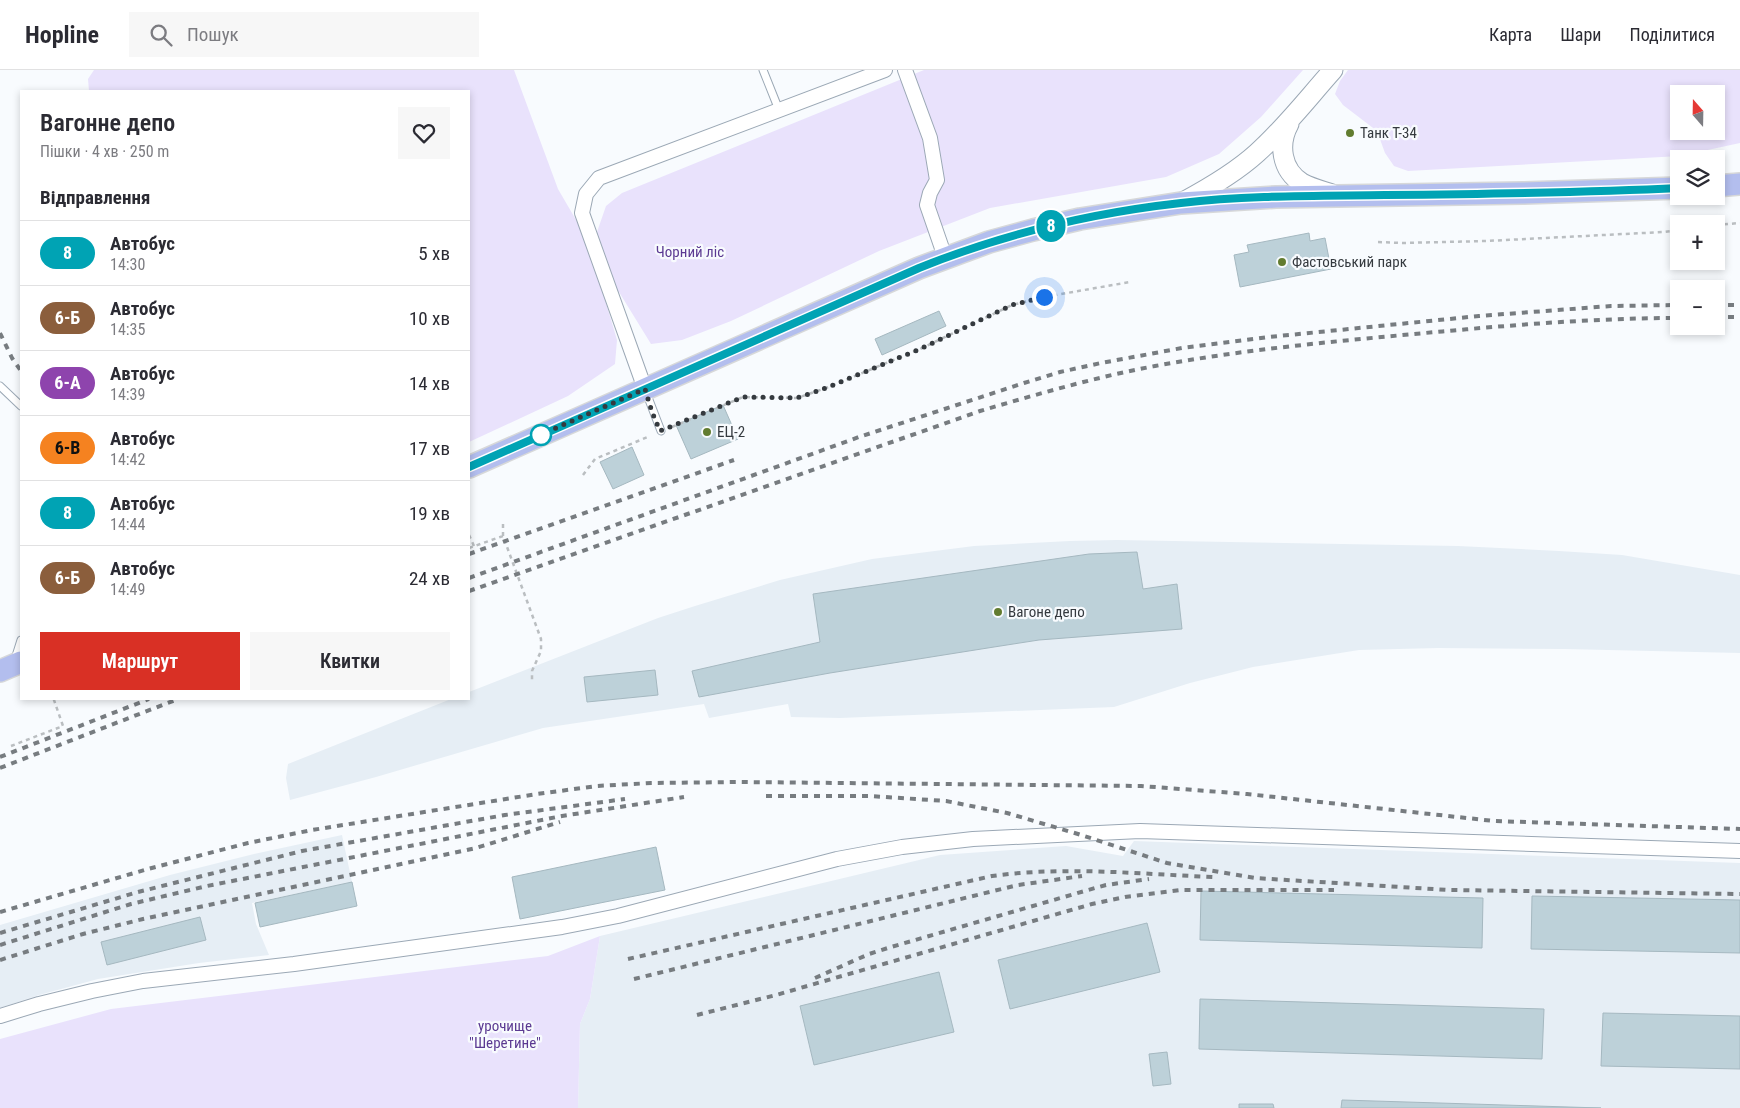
<!DOCTYPE html>
<html lang="uk">
<meta charset="utf-8">
<style>
body{margin:0;font-family:"Roboto Condensed",sans-serif;background:#f7f7f7;color:#2b2b33;height:100vh;display:flex;flex-direction:column;font-size:19px;white-space:nowrap}
*{box-sizing:border-box;margin:0}
p{font-size:16px;color:#7c7c81}
.icon{flex:none;width:28px;height:28px;fill:none;stroke:currentColor;stroke-width:2;stroke-linecap:round;stroke-linejoin:round}
.map{position:relative;flex:1;overflow:hidden}
.panel{position:absolute;left:20px;top:20px;width:450px;height:610px;display:flex;flex-direction:column;background:#fff;border-radius:0px;box-shadow:0 2px 8px #0003}
.panel>*{flex:none}
.badge{padding:0 10px;border-radius:16px;font-size:18px;line-height:32px}
.needle{width:32px;rotate:340deg}
.fabs{position:absolute;left:1670px;top:15px;display:grid;gap:10px}
.fabs a{display:grid;place-items:center;width:55px;height:55px;border-radius:0px;background:#fff;box-shadow:0 2px 8px #0003;font-size:25px}
.you{position:absolute;width:25px;height:25px;margin:-12px;border:4px solid #fff;border-radius:50%;background:#1a73e8;box-shadow:0 0 0 8px #1a73e833}
.map>.badge{position:absolute;translate:-50% -50%;box-shadow:0 0 0 2px #fff}
h2{padding:0 20px;font-size:19px;line-height:45px}
.round{display:grid;place-items:center;flex:none;width:52px;height:52px;border-radius:0px;background:#f7f7f7}
.overview{display:flex;align-items:center;justify-content:space-between;height:85px;padding:0 20px}
h1{font-size:24px;font-weight:600;line-height:38px}
.button{display:flex;gap:10px;margin-top:auto;padding:10px 20px}
.button a{flex:1;height:58px;border-radius:0px;background:#d93025;color:#fff;font-size:20px;font-weight:600;line-height:58px;text-align:center}
.button a+a{background:#f7f7f7;color:#2b2b33}
ul{padding:0;list-style:none}
li{display:flex;align-items:center;gap:15px;height:65px;padding:0 20px;border-top:1px solid #e1e1e2}
li div{flex:1}
li b{display:block;font-size:19px}
li em{font-style:normal}
li .badge{min-width:55px;font-weight:700;text-align:center}
header{display:flex;align-items:center;gap:30px;box-sizing:border-box;height:70px;padding:0 25px;background:#fff;border-bottom:1px solid #e1e1e2}
header strong{font-size:24px}
nav{display:flex;gap:28px;margin-inline-start:auto;font-size:18px}
.search{width:350px;height:45px;background:#f7f7f7;display:flex;align-items:center;gap:12px;box-sizing:border-box;padding:0 18px;border-radius:0px;color:#7c7c81;font-size:19px}
.map>svg:first-child{display:block}
</style>
<header>
<strong>Hopline</strong>
<div class="search"><svg class="icon" aria-label="search" viewBox="0 0 24 24"><circle cx="10" cy="10" r="6"/><path d="M15 15l6 6"/></svg>Пошук</div>
<nav><a>Карта</a><a>Шари</a><a>Поділитися</a></nav>
</header>
<div class="map">
<svg width="1740" height="1038" viewBox="0 0 1740 1038">
<rect width="100%" height="100%" fill="#f8fbfe"/>
<path fill="#e6eef5" d="M1117,470L1458,476L1559,481L1622,485L1740,505V583L1564,579L1438,578L1359,580L1253,597L1190,613L1114,637L840,648L791,647L788,634L709,648L704,634L543,658L376,707L290,730L286,708L288,694L451,629H469V622L658,548L695,536L780,510L872,489L974,476L1070,471Z
M342,765L352,812L252,833L256,854L269,885L199,893L98,909L39,925L0,938V855L170,805L254,784Z
M1134,771L1740,793V1038H578L580,954L590,929L600,866L940,785L1066,776L1123,786Z"/>
<path fill="#e9e2fc" fill-rule="evenodd" d="M94,0H514L558,119L586,167L597,162L606,136L622,123L924,0H1303L1261,47L1219,84L1166,107L990,138L879,181L731,251L682,270L651,274L619,222L604,226L617,270L615,294L568,326L469,372V21H89L88,9Z
M1348,0H1740V73L1680,86L1408,101L1394,96L1385,83L1377,61L1343,35L1335,24L1340,11ZM1679,24H1716V61H1679Z
M600,866L590,929L580,954L578,1038H0V969L111,939L548,886Z"/>
<path fill="#bdd1d9" stroke="#a5b8c0" d="M1309,163L1310,171L1325,168L1331,199L1240,217L1234,185L1249,182L1247,175Z
M939,241L946,256L882,285L875,269Z
M723,335L738,369L691,389L676,355Z
M632,377L644,405L613,419L600,392Z
M1137,482L1143,519L1177,514L1182,559L1039,570L994,577L830,603L699,627L692,601L820,572L813,524L1089,484Z
M655,600L658,625L587,632L584,607Z
M656,777L665,820L520,849L512,807Z
M352,812L357,836L260,857L255,833Z
M1201,821L1483,828L1482,878L1200,870Z
M1532,826L1740,830V883L1531,879Z
M200,847L206,870L107,895L101,872Z
M1147,853L1160,902L1010,939L998,890Z
M939,902L954,962L814,995L800,936Z
M1200,929L1544,939L1542,989L1199,979Z
M1603,943L1740,946V999L1601,996Z
M1167,982L1171,1014L1153,1016L1149,984Z
M1342,1030L1601,1038H1341Z
M1239,1034H1273L1274,1038H1239Z"/>
<g fill="none" stroke-linecap="round" stroke-linejoin="round">
<g stroke="#9ba8b5" stroke-width="9">
<path id="lane" d="M763,0L779,40
M0,316L21,336
M646,322L661,361
M15,589L21,570"/>
</g>
<g stroke="#9ba8b5" stroke-width="16">
<path id="street" d="M905,0L930,68L937,110L930,123L927,135L945,187
M645,319L582,143L586,124L599,108L885,0
M0,946L39,934L92,921L143,911L294,894L562,857L618,846L837,789L902,777L973,769L1140,761L1740,781"/>
</g>
<g stroke="#9ba8b5" stroke-width="21">
<path id="secondary" d="M1289,54C1278,74 1281,100 1302,113C1311,118 1323,121 1332,124
M1183,132C1209,118 1235,103 1257,83C1285,58 1308,28 1333,0"/>
</g>
<g stroke="#d7d8d9" stroke-width="24">
<path id="primary" d="M1716,116L1740,114
M469,397L919,198L989,172L1033,160L1080,149L1181,133L1276,127L1523,123L1679,118
M0,601L21,592"/>
</g>
<path stroke="#babec1" stroke-width="2.5" stroke-dasharray="4 4" stroke-linecap="butt" d="M1716,155L1740,153
M1378,172L1402,173L1486,171L1663,162L1679,160
M672,357L743,327L797,328L826,318L920,279L1012,235L1044,227L1130,212
M583,405L595,389L650,366
M469,465L474,476
M503,466V450
M469,478L503,466L541,569V581L532,601V610
M11,676L63,656L54,630L57,629"/>
<use href="#lane" stroke="#fff" stroke-width="7"/>
<use href="#street" stroke="#fff" stroke-width="14"/>
<use href="#secondary" stroke="#fff" stroke-width="19"/>
<use href="#primary" stroke="#b3beee" stroke-width="21"/>
<path stroke="#777c80" stroke-width="4" stroke-dasharray="6 6" stroke-linecap="butt" d="M1716,235H1740
M1716,247H1740
M0,263L12,288L21,301
M469,484L734,390
M469,508L859,367L1024,313L1060,302L1101,293L1182,278L1269,267L1479,246L1611,236L1679,235
M469,521L980,341C1038,324 1096,307 1155,296C1241,280 1328,272 1414,264C1502,256 1590,248 1679,248
M0,687L149,629
M0,698L178,629
M766,726H870L946,731L1007,743L1078,764L1167,793L1255,808L1449,820L1740,824
M0,842L148,799L248,773L312,760L537,724L597,716L651,713L741,712L1141,716L1247,724L1494,751L1740,759
M0,863L138,822L302,781L505,745L625,729
M0,875L131,834L207,816L562,746L684,727
M628,889L992,806C1066,796 1139,804 1213,807
M0,890L83,864L143,849L476,778L560,752
M815,908L869,884L891,877L1088,820L1106,815L1149,809
M634,909L1018,815L1082,806
M697,945L776,925L1092,834L1125,827L1181,820H1334"/>
</g>
<g fill="none" stroke-linecap="round" stroke-linejoin="round">
<g stroke="#fff" stroke-width="11">
<path id="line" d="M469,397L919,198C1003,164 1091,143 1181,133C1248,125 1317,126 1385,125C1483,124 1581,123 1679,118"/>
</g>
<use href="#line" stroke="#00a3b4" stroke-width="8"/>
<path stroke="#353a3f" stroke-width="5" stroke-dasharray="0 9" d="M541,365H540L645,319L652,342L660,361L743,327L797,328L826,318L920,279L1012,235L1044,227"/>
</g>
<g fill="#627c30" stroke="#f8fbfe" stroke-width="2">
<circle cx="1350" cy="63" r="5"/>
<circle cx="1282" cy="192" r="5"/>
<circle cx="707" cy="362" r="5"/>
<circle cx="998" cy="542" r="5"/>
</g>
<circle fill="#fff" stroke="#00a3b4" stroke-width="2.5" cx="541" cy="365" r="10"/>
<g text-anchor="middle" dominant-baseline="central" stroke-width="4.5" stroke-linejoin="round" paint-order="stroke">
<g font-size="15" fill="#353a3f" stroke="#f8fbfe" text-anchor="start">
<text x="1360" y="63">Танк Т-34</text>
<text x="1292" y="192">Фастовський парк</text>
<text x="717" y="362">ЕЦ-2</text>
<text x="1008" y="542">Вагоне депо</text>
</g>
<g font-size="15" fill="#5b3a92" stroke="#f8fbfe">
<text x="690" y="182">Чорний ліс</text>
<text x="505" y="956">урочище<tspan x="505" dy="17">"Шеретине"</tspan></text>
</g>
</g>
</svg>
<div class="fabs">
<a><svg class="needle" viewBox="-14 -14 28 28"><path d="M0-13l5 13h-10z" fill="#e53935"/><path d="M0 13l5-13h-10z" fill="#7c7c81"/></svg></a>
<a><svg class="icon" aria-label="layers" viewBox="0 0 24 24"><path d="M12 4l9 5-9 5-9-5zM3 14l9 5 9-5"/></svg></a>
<a>+</a>
<a>−</a>
</div>
<div class="you" style="left:1044px;top:227px"></div>
<b class="badge" style="left:1051px;top:156px;background:#00a3b4;color:#fff">8</b>
<section class="panel">
<div class="overview"><div><h1>Вагонне депо</h1><p>Пішки · 4 хв · 250 m</p></div><a class="round"><svg class="icon" aria-label="heart" viewBox="0 0 24 24"><path d="M12 20l-8-8c-3-5 5-10 8-4 3-6 11-1 8 4z"/></svg></a></div>
<h2>Відправлення</h2>
<ul>
<li><span class="badge" style="background:#00a3b4;color:#fff">8</span><div><b>Автобус</b><p>14:30</p></div><em>5 хв</em></li>
<li><span class="badge" style="background:#8b5e3c;color:#fff">6-Б</span><div><b>Автобус</b><p>14:35</p></div><em>10 хв</em></li>
<li><span class="badge" style="background:#8e44ad;color:#fff">6-А</span><div><b>Автобус</b><p>14:39</p></div><em>14 хв</em></li>
<li><span class="badge" style="background:#f58220;color:#111">6-В</span><div><b>Автобус</b><p>14:42</p></div><em>17 хв</em></li>
<li><span class="badge" style="background:#00a3b4;color:#fff">8</span><div><b>Автобус</b><p>14:44</p></div><em>19 хв</em></li>
<li><span class="badge" style="background:#8b5e3c;color:#fff">6-Б</span><div><b>Автобус</b><p>14:49</p></div><em>24 хв</em></li>
</ul>
<div class="button"><a>Маршрут</a><a>Квитки</a></div>
</section>
</div>
